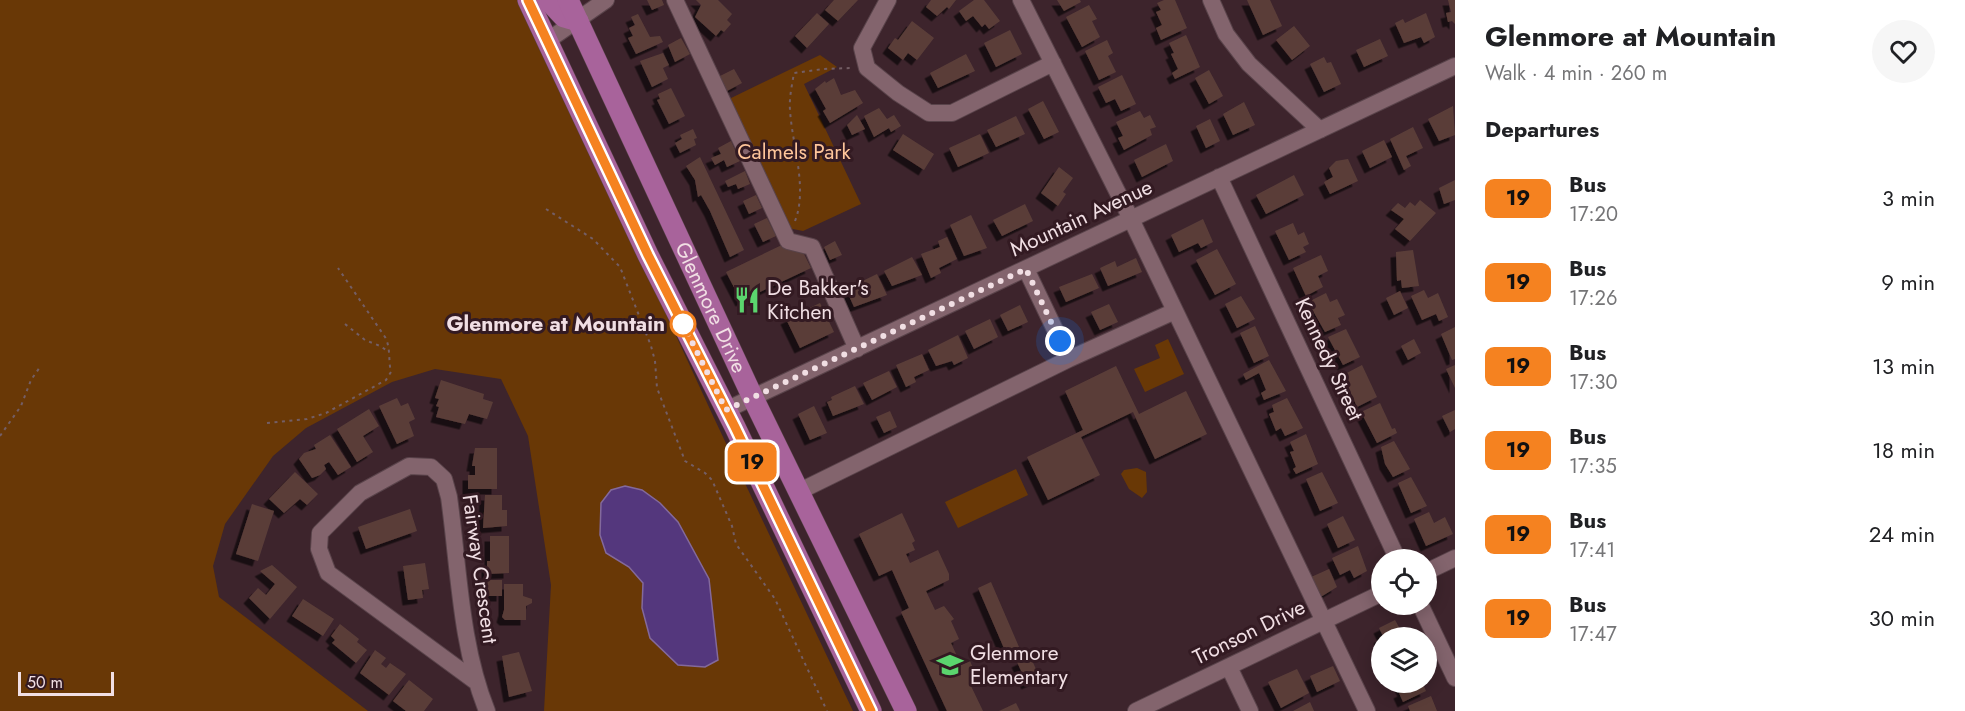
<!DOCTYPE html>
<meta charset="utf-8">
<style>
body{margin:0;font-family:Jost,sans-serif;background:#f6f6f6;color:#202124;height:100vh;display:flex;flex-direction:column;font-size:22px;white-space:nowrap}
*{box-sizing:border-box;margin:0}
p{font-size:20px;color:#757577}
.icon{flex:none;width:33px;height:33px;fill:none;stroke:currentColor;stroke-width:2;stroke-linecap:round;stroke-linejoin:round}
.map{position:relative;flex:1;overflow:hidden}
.drawer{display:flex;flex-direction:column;background:#fff;width:510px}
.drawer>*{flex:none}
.badge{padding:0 12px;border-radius:9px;font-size:21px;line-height:39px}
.fabs{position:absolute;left:1371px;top:549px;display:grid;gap:12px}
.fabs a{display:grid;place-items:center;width:66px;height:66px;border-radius:50%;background:#fff;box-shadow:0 3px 15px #0003;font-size:30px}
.scale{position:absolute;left:18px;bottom:15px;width:96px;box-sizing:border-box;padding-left:6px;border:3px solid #f1dfe4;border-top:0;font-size:16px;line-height:21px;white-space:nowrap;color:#f1dfe4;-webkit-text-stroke:4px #331a22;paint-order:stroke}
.you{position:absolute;width:30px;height:30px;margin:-15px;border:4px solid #fff;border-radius:50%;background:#1a73e8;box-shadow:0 0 0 9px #1a73e833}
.map>.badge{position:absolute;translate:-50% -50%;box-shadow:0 0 0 3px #fff}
h2{padding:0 30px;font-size:22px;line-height:54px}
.round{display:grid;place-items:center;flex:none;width:63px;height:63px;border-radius:32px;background:#f6f6f6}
.overview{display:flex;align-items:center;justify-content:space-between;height:102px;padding:0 30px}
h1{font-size:28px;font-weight:700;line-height:45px}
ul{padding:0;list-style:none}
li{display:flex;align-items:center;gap:18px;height:84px;padding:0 30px}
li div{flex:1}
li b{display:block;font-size:22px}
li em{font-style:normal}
li .badge{min-width:66px;font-weight:700;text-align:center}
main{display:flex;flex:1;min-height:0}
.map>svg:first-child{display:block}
</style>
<main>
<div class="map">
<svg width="1455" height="711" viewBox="0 0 1455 711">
<defs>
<filter id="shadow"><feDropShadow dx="-5.5" dy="5.5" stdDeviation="0" flood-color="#0009"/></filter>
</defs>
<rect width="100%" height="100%" fill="#3d242c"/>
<path fill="#693806" d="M0,0H521L714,418L853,711H544L551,585L528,436L501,379L435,369L392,382L306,428L273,456L225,524L213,566L219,597L368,711H0Z
M820,55L837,67L804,84L861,204L803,231L788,228L727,100Z
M1168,339L1184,374L1145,392L1134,369L1160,358L1155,345Z
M1137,468L1146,472L1147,492L1142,498L1129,489L1121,474L1124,470Z
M1016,469L1028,495L958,528L945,502Z"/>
<path fill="#54377d" stroke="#83699c" stroke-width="1.5" d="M625,486L642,490L660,503L678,522L709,579L718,660L705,667L678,665L650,638L642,608L643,583L629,567L606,553L600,535L601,503L611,490Z"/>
<path fill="#5a3e39" filter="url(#shadow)" d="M647,0H662L664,5L652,10Z
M696,0H718L732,14L727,20L731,24L724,32L721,30L716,36L695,17L701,5Z
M834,0H858L838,21L825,10Z
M931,0H956L949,9L947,7L937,16L926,7Z
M974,0H984L1000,21L989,29L985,24L982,27L973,16L966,21L959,11Z
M1057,0H1080L1081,2L1064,11Z
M1164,0H1175L1187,28L1161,40L1156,28L1162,25L1156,12L1161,10L1157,3Z
M1247,0H1270L1282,26L1263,35Z
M1448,0H1455V24L1452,21L1448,22L1446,13L1451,12Z
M1089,5L1097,19L1092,21L1100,37L1082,47L1066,17Z
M817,13L829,24L807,48L795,36Z
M1426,13L1435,37L1424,43L1421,37L1404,43L1395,23L1403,19L1405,23Z
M638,14L650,37L660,36L663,42L636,54L628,38L633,36L629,28L635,25L631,17Z
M912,21L934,38L917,60L908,53L903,60L888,48L895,38L898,40Z
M1294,26L1310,46L1292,60L1276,40Z
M1010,30L1022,54L996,67L984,43Z
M1186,35L1200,67L1175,79L1172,73L1178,69L1171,54L1174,53L1169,43Z
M681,38L690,54L675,62L668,45Z
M1380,39L1388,56L1364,67L1356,50Z
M1107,40L1113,53L1108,56L1116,72L1099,80L1085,51Z
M663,53L669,65L663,68L668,79L652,87L640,61Z
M966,54L975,71L938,88L930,73Z
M1324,57L1327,63L1331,62L1341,84L1324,92L1310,64Z
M734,69L742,83L727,91L720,76Z
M1209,70L1223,96L1209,104L1195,78Z
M1122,75L1136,104L1121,111L1115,99L1106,103L1098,87Z
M834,78L841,95L855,90L863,103L830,123L823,111L826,109L815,89L825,81L826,83Z
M671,88L685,116L669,124L657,100L660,99L658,94Z
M1043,101L1059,132L1044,139L1028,109Z
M1244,102L1255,125L1233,135L1223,114Z
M1453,106L1455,135L1439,141L1428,119Z
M879,108L887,119L894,115L901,126L891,132L889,128L874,137L864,116Z
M1140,111L1144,118L1150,115L1156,127L1150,129L1152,135L1124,150L1118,138L1123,136L1116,122Z
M857,115L865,129L852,135L847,125Z
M1016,116L1025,134L996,147L987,130Z
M1210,119L1220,141L1206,148L1196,126Z
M1413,127L1423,148L1406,156L1411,166L1404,170L1390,139Z
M693,129L697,138L694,139L696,145L680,153L675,143L682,139L680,135Z
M903,134L934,154L924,170L893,150Z
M980,134L989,153L958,167L949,148Z
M1384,140L1392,157L1370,168L1362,151Z
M731,141L740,161L727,167L724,160L715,165L711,158L721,154L718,148Z
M1166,144L1173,161L1142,177L1134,160Z
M700,157L744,250L730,257L710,211L701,195L698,197L695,180L686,166Z
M1348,159L1358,181L1330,194L1324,182L1333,177L1329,168L1336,161Z
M1059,167L1073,178L1063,192L1066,194L1058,206L1041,193Z
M745,171L750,184L738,189L736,184L728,187L725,181Z
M1294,175L1304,195L1266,214L1256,195Z
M1455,180V200L1444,204L1439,188Z
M756,195L762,208L749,214L743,201Z
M1420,200L1436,213L1410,241L1395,229L1404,219L1391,210L1398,203L1405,208L1410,202L1415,206Z
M1025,204L1033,221L1002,236L993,220Z
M971,215L987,248L964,256L950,225Z
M767,218L776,236L763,242L754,224Z
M1203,219L1213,242L1201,248L1198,243L1179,252L1171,235Z
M1293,223L1298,235L1304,232L1309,244L1303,247L1306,252L1289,260L1275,231Z
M947,237L957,259L939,268L941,273L931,278L921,254L940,247L938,241Z
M835,241L842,255L830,260L824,247Z
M784,244L801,248L811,268L741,301L726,272Z
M1217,249L1236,284L1215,295L1196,260Z
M1413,250L1419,286L1402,288L1401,280L1397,281L1396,252Z
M1321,255L1328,271L1318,276L1323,287L1306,296L1293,268Z
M912,257L922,275L892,286L884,271Z
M1136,258L1142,272L1108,286L1100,268L1115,261L1117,267Z
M877,274L887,295L854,307L846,289Z
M1092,274L1099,288L1066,302L1059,287Z
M1424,290L1428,298L1438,293L1448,317L1439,321L1436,314L1422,320L1411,296Z
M1400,291L1408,308L1394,315L1386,298Z
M1326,293L1330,302L1337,299L1345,315L1338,318L1341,325L1325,332L1308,302Z
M1241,296L1255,319L1237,328L1225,304Z
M820,303L834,332L800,348L786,319Z
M1109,304L1118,322L1100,330L1091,312Z
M1020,305L1028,322L1008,331L1000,315Z
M990,319L998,337L974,349L965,331Z
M1255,326L1269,356L1254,363L1240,333Z
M1455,327V359L1452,360L1441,334Z
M1346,329L1360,357L1343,365L1328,337Z
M958,335L968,358L954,365L952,361L936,366L928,350Z
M1414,339L1421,353L1408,360L1401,346Z
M922,354L929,370L914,377L916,382L906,387L896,365Z
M1269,360L1286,391L1264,400L1261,393L1266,390L1259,373L1246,380L1243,374Z
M1362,365L1377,397L1357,407L1343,375Z
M1455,365V388L1446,369Z
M1116,366L1139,414L1186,391L1207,434L1155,459L1133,412L1081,437L1100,475L1048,500L1027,457L1083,430L1065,391Z
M889,371L897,387L872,400L863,383Z
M441,380L484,394L483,399L493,402L487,419L469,414L465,424L436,417L439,407L436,406L439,399L435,398Z
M855,386L864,404L833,416L827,402L832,400L831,397Z
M397,398L401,406L408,403L415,419L409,422L414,436L397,444L379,406Z
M1287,398L1303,428L1285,436L1281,428L1276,431L1269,414L1274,412L1272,405Z
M1380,403L1392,429L1395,428L1397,433L1377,443L1361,412Z
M814,406L827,433L810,440L798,414Z
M369,409L379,426L363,436L373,452L357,462L337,429Z
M1455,410V429L1450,432L1442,416Z
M890,411L897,427L884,433L876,417Z
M1306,434L1318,464L1296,474L1293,469L1296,467L1290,452L1294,451L1290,442Z
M330,435L351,467L338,475L329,462L324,465L326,469L320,475L312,478L299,459L304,453L316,449L314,445Z
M1394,441L1410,469L1393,477L1385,464L1381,447Z
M475,448H497V489H468V475H475V466H472Z
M295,472L318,494L307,505L300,499L284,513L269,499Z
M1322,472L1338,503L1320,511L1306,479Z
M1411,477L1427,506L1411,513L1398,483Z
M485,495H502V510H507V526L483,528Z
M252,504L274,511L258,561L236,554Z
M410,509L417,531L366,549L358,527Z
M1429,512L1434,523L1445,517L1453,534L1426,546L1414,519Z
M902,513L915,541L912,543L915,550L906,554L910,563L938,550L949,574V580L926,591L935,610L944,606L954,619L951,621L959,639L951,643L961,665L970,661L978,680L970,684L983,711H947L901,612L909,608L892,570L879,576L859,534Z
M1343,516L1355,540L1338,548L1327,524Z
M490,536H509V573L487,574V561H490Z
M1358,546L1367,571L1354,578L1350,570L1340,575L1332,558Z
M425,563L429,589L422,590L423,598L408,600L403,566Z
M272,565L297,587L270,619L249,598L258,588L266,595L275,584L260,571Z
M1329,569L1337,587L1319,598L1309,578Z
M485,580H502V596H485Z
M991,582L1019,647L1006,653L978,588Z
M504,584H523V596L532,599V603L526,606V620H505L502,617L504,610Z
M303,599L334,619L323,636L292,616Z
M1395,620L1405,638H1382V643L1379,638L1383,636L1379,628Z
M340,624L359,639L357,642L367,650L356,663L332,643L335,640L331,636Z
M375,650L386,658L381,664L386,668L390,663L406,674L389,695L360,673Z
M519,652L532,691L509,697L502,656Z
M1030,656L1040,678L1027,684L1017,662Z
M1333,666L1340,681L1317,692L1310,676Z
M1297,669L1309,693L1281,708L1268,682Z
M409,680L433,699L424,711H406L393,701Z
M1398,682H1422L1426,691L1403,702L1399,693L1403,691Z
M1431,696L1437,711H1410L1408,706Z
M1310,702L1314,711H1293Z
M1016,703L1020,711H999Z"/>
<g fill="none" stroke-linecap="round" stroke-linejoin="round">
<g stroke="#59434a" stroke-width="18">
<path id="minor" d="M675,0L788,241L812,247L857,349
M888,0L862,48L867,68L898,93L929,113H952L1053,63
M1021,0L1131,219L1367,711
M1211,0L1226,34L1249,64L1320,130
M547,41L606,0
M1219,177L1398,560
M1026,269L1069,359
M726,410L1455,66
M800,491L1069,359L1175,311
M1426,572L1455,558
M1420,604L1455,678
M1229,667L1250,711
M475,681L328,573L319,549L320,533L360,493L409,466L431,467L444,479L449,497C459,568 460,644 487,711
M1136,711L1382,593"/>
</g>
<g stroke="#59434a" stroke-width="22">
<g id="major">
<path d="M528,0L648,255L735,427L871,711"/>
<path d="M548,0L564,17L578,21"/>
<path id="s1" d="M568,0L753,398L906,711"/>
</g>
</g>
<path stroke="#745e65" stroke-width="2" stroke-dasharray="3 4.5" stroke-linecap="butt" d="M546,209L593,239L620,267L651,346L655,361L657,388L685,461L705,473L712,480L732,526L736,544L775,599L827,711
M795,221C808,188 792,145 790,110C789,98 792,85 794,73L823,69L851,68
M345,324L365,340L380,346L389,352
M267,423L307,419L326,413L386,380L391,372C388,360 391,348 385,337L338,268
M0,436L21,406L31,380L40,367"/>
<use href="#minor" stroke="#83646d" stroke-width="16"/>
<use href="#major" stroke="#a8639b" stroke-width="21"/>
</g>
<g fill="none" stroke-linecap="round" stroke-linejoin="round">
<g stroke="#fff" stroke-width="14">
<path id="line" d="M528,0L648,255L735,427L871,711"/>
</g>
<use href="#line" stroke="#f58220" stroke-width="9"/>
<path stroke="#f1dfe4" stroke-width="6" stroke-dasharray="0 10.8" d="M683,324L726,410L1026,269L1060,341"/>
</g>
<defs>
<g id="restaurant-bare" transform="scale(2.07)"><path d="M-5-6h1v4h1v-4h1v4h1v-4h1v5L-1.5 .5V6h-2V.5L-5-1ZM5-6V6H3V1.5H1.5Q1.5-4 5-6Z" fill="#5bd56e" stroke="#331a22" stroke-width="2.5" paint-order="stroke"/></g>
<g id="school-bare" transform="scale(2.07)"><path d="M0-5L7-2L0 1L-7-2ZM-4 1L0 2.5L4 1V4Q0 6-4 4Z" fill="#5bd56e" stroke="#331a22" stroke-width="2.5" paint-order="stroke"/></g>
</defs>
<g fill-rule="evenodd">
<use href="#restaurant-bare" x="747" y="300"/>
<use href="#school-bare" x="950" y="665"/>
</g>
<circle fill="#fff" stroke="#f58220" stroke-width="3" cx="683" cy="324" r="12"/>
<g text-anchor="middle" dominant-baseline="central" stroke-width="6" stroke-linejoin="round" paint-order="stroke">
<g font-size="21" fill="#fec59a" stroke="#331a22">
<text x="794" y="152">Calmels Park</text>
</g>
<g font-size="21" fill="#f1dfe4" stroke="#331a22">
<text transform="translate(1081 218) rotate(-25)">Mountain Avenue</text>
<text stroke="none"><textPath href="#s1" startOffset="339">Glenmore Drive</textPath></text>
<text transform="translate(1329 359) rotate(65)">Kennedy Street</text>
<text transform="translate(480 569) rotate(82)">Fairway Crescent</text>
<text transform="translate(1249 632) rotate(-26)">Tronson Drive</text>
</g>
<g font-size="21" fill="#f1dfe4" stroke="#331a22" text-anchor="start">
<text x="767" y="288">De Bakker's<tspan x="767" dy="24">Kitchen</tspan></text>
<text x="970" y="653">Glenmore<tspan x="970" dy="24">Elementary</tspan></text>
</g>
<g font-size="21" font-weight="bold" fill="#f1dfe4" stroke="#331a22" text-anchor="end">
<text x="665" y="324">Glenmore at Mountain</text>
</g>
</g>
</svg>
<div class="fabs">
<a><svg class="icon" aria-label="locate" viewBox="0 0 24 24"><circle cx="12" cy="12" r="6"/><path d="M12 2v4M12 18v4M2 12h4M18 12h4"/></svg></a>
<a><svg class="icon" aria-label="layers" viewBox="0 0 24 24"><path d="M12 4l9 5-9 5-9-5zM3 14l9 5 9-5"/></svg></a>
</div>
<div class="scale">50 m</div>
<div class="you" style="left:1060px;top:341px"></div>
<b class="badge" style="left:752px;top:462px;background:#f58220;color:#111">19</b>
</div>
<section class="drawer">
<div class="overview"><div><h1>Glenmore at Mountain</h1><p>Walk · 4 min · 260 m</p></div><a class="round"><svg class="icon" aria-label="heart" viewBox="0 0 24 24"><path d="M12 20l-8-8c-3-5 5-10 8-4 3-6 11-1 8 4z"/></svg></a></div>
<h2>Departures</h2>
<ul>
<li><span class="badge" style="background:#f58220;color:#111">19</span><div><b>Bus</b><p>17:20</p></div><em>3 min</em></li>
<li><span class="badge" style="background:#f58220;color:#111">19</span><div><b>Bus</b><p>17:26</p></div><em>9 min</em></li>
<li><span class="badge" style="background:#f58220;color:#111">19</span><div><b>Bus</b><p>17:30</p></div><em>13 min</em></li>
<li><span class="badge" style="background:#f58220;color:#111">19</span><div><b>Bus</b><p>17:35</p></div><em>18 min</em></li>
<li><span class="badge" style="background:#f58220;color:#111">19</span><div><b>Bus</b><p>17:41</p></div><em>24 min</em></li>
<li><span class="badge" style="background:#f58220;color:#111">19</span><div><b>Bus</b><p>17:47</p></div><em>30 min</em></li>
</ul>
</section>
</main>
